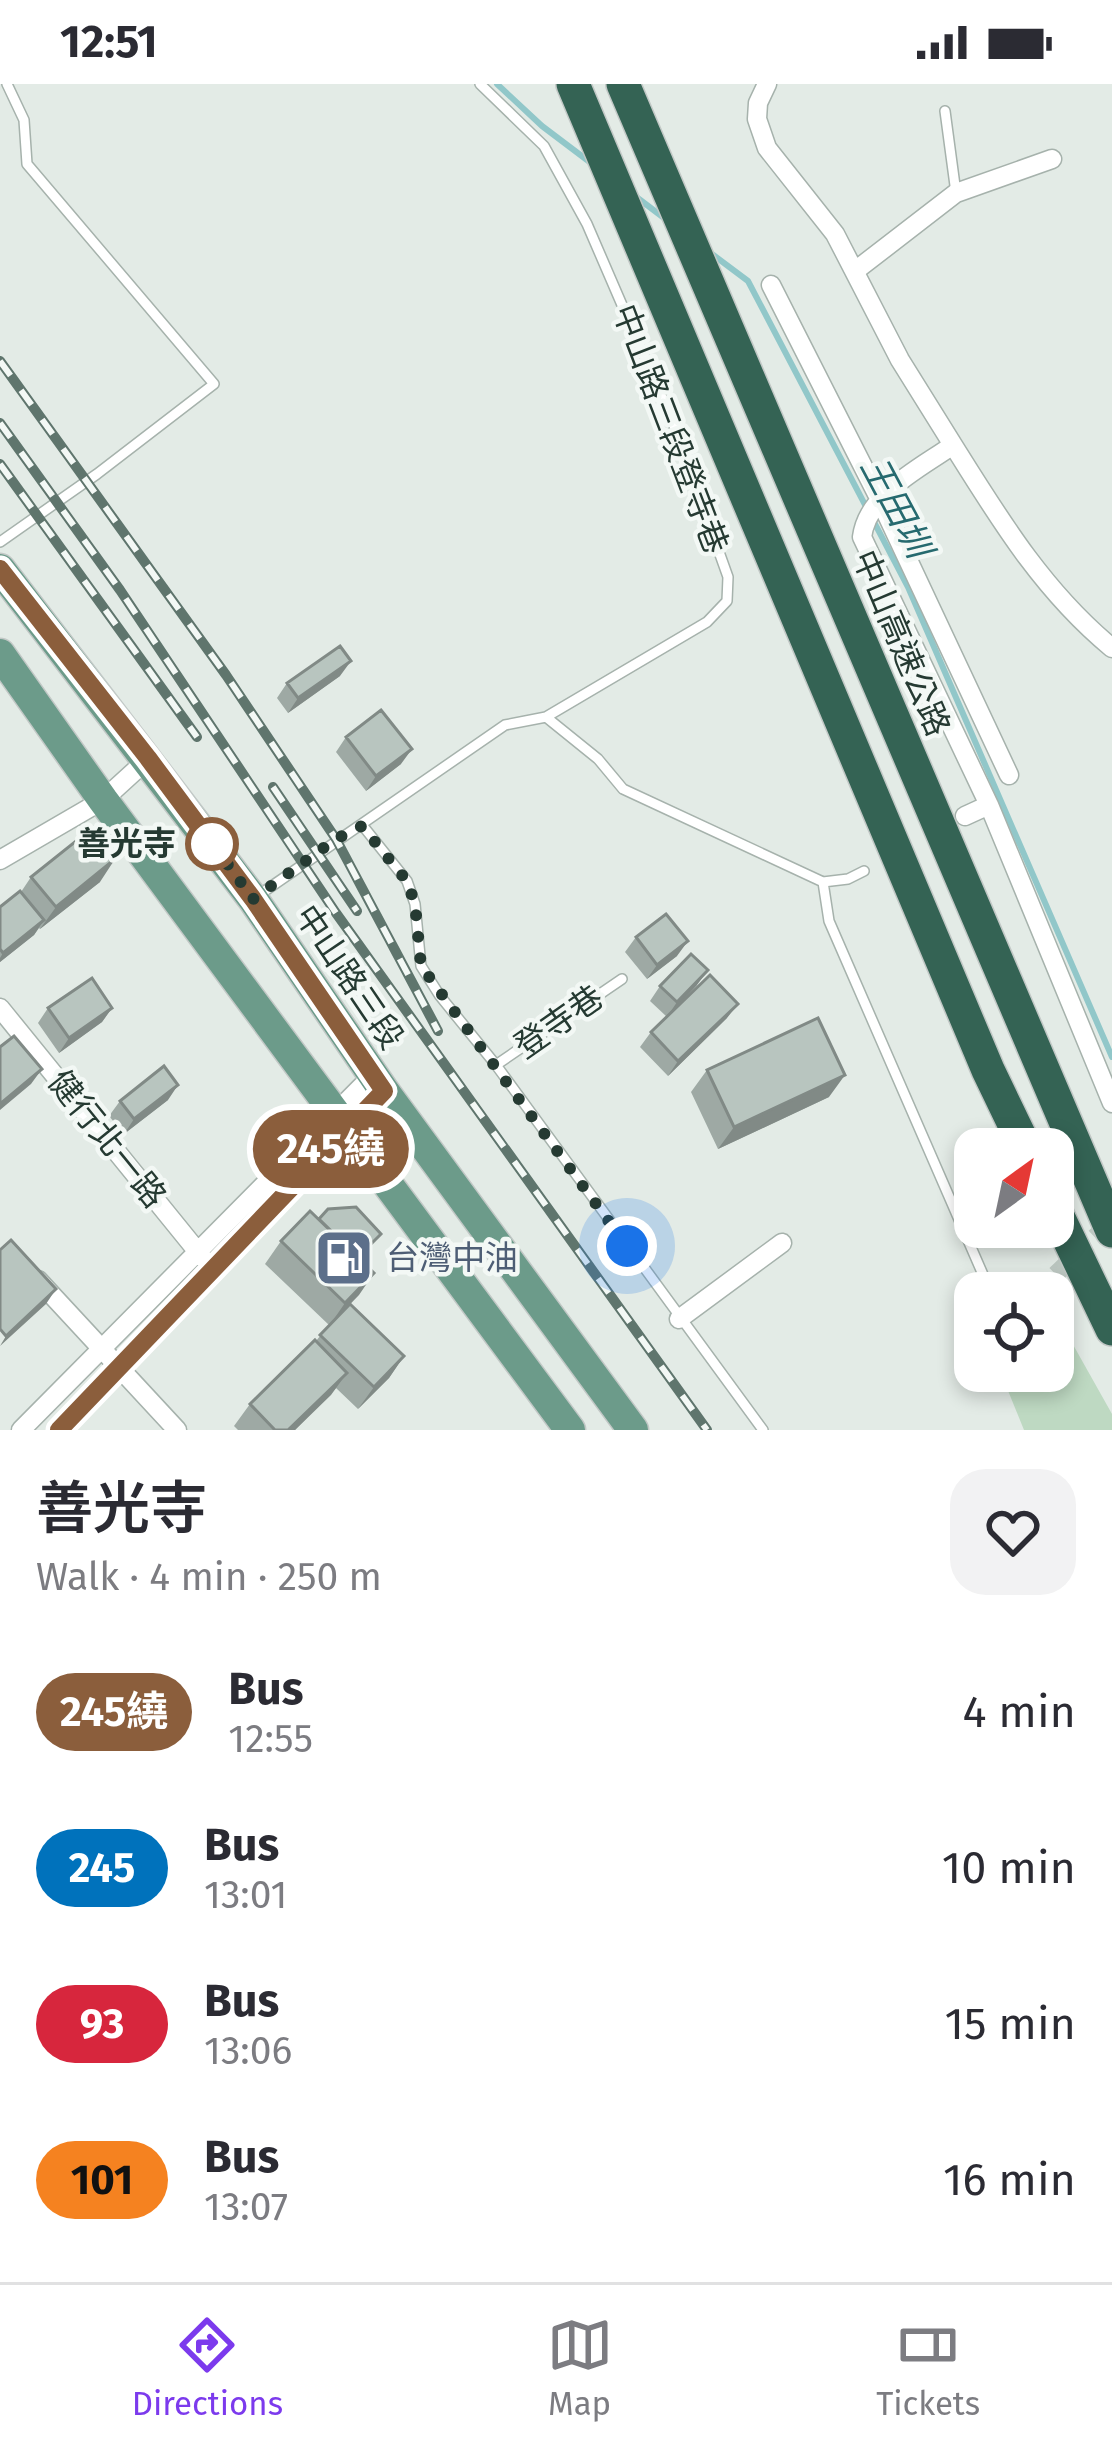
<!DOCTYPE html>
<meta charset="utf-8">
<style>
body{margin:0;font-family:"Fira Sans","Noto Sans TC",sans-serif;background:#f2f2f3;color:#2b2b33;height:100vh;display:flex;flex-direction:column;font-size:45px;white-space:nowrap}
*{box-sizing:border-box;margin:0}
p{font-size:39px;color:#7c7c81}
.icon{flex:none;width:66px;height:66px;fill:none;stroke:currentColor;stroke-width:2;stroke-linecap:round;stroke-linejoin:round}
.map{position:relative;height:1346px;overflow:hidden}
.panel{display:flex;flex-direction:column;background:#fff;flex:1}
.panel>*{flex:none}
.badge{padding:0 24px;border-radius:39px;font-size:42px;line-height:78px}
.needle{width:78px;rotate:33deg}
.tools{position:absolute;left:954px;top:1044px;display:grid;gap:24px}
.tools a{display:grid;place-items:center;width:120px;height:120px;border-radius:24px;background:#fff;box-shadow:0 6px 18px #0003;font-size:60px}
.you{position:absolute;width:60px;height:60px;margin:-30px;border:9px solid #fff;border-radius:50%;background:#1a73e8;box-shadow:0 0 0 18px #1a73e833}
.map>.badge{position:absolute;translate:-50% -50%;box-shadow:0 0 0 6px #fff}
.round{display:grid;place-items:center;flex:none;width:126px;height:126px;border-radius:36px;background:#f2f2f3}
.overview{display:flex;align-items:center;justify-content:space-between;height:204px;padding:0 36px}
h1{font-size:57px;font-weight:600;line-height:90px}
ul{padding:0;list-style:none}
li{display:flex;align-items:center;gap:36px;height:156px;padding:0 36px}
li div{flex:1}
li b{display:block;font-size:45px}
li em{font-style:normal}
li .badge{min-width:132px;font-weight:700;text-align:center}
.status{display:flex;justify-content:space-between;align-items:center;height:84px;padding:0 60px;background:#fff;direction:ltr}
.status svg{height:33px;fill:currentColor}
.dock{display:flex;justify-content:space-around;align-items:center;height:168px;border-top:3px solid #e1e1e2;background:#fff;font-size:33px;color:#7c7c81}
.dock a{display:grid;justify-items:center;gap:6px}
.dock .active{color:#7c3aed}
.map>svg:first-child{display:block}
</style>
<div class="status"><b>12:51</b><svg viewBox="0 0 49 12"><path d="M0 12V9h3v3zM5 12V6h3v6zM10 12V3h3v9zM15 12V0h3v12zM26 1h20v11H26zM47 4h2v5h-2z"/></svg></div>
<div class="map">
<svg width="1112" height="1346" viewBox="0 0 1112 1346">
<rect width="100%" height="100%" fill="#e3ebe6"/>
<path fill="#bed9c2" d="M1053,1225L1112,1330V1346H1024L1000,1287H1053Z"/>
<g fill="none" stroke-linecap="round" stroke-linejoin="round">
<path stroke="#91c7c9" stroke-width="6" d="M497,0L542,42L591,79
M635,112L668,137
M712,170L748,197L908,503L1112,973"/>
<path stroke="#bdc8c2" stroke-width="18" stroke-dasharray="18 9" stroke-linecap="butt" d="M1036,1209L1111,1138"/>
<g stroke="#a6b2ac" stroke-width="12">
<path id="service" d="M480,0L544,62L587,140L673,339L728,493L727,517L707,538L546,633
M945,27L956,109
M0,458L97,390L214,300L27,80L24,36L7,0
M363,742L407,797L415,820L421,882L440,912L496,981L763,1346
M823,798L829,837L991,1209
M256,813L505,641L546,633L598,675L623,705L823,798L848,795L864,787
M496,981L622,895"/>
</g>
<g stroke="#a6b2ac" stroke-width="21">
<path id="minor" d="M767,0L758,19L757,35L767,64L835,150L900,276L953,361C919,385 868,409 862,453L989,721L965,732
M855,187L956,109L1052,75
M771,201L879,414L1009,691
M953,361C1000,436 1043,507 1112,564
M989,721L1112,1019
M0,776L103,716L149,674
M0,924L202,1173
M38,1196L177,1346
M679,1235L782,1159
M21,1346L373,991
M59,1346L384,1007"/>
</g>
<g stroke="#c2c8c6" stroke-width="33">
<path id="primary" d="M0,485L253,815L384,1007L633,1346
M0,570L103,716L570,1346"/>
</g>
<g stroke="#c2c8c6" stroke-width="36">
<path id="motorway" d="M573,0L988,986L1026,1065
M623,0L1112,1147
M1053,1122L1112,1245"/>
</g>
<use href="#service" stroke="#fff" stroke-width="9"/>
<use href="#minor" stroke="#fff" stroke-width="18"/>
<use href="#primary" stroke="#6c9b8a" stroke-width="30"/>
<use href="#motorway" stroke="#346354" stroke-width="33"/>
<g stroke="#5f756d" stroke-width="10">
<path id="rail" d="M0,277L226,591L336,755L438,947
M0,339L120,506L336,829L707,1346
M0,380L197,653
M273,703L357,827"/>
</g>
<use href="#rail" stroke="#f3f8f5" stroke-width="6" stroke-dasharray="18" stroke-linecap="butt"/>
</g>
<path fill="#9ea9a4" d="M340,592L288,629L277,614L287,599Z
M346,653L401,680L366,707L336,668Z
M31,793L100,798L40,845L39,844L34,851L0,878V823L21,808Z
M636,853L677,872L647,895L625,868Z
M697,901L667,933L650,917L660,902Z
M48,924H112L102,938L59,969L38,939Z
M727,934L668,992L640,963L651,948Z
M707,986L829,1013L718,1065L691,1008Z
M168,1016L124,1050L109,1032L120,1017Z
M319,1135L381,1150L359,1174L374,1189L350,1220L404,1272L389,1294L358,1325L336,1304L295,1346H238L234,1342L250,1320L316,1257L329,1241L265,1180L281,1157Z"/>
<path fill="#818a86" d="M351,577L340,592L288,629L298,614Z
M412,665L401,680L366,707L376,692Z
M115,775L100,798L40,845L56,823Z
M44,836L34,851L0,878V874L3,869Z
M688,857L677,872L647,895L657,881Z
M708,886L697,901L667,933L677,918Z
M738,920L727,934L668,992L678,977Z
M112,924L102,938L59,969L69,954Z
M42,985L31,1000L0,1026V1020Z
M845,991L829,1013L718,1065L734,1043Z
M178,1001L168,1016L124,1050L134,1035Z
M374,1189L359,1211L329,1242L345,1219Z
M56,1205L46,1220L0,1262L6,1252Z
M404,1272L389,1294L358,1325L374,1303Z
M347,1289L331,1311L295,1346H288Z"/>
<path fill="#b8c5bf" stroke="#818a86" stroke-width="3" d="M340,562L351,577L298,614L287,599Z
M381,626L412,665L376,692L346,653Z
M81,753L100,757L115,775L56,823L31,793Z
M20,807L44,836L3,869L0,865V823Z
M666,830L688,857L657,881L636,853Z
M691,870L708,886L677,918L660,902Z
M710,891L738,920L678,977L651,948Z
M92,894L112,924L69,954L48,924Z
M818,934L845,991L734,1043L707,986Z
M14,952L42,985L0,1020V963Z
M164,982L178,1001L134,1035L120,1017Z
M356,1123L381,1150L358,1173L319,1135L328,1125Z
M310,1127L374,1189L345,1219L281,1157Z
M11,1156L56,1205L6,1252L0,1245V1166Z
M350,1220L404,1272L374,1303L320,1251Z
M315,1256L347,1289L288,1346H275L250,1320Z"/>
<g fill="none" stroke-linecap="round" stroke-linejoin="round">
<g stroke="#fff" stroke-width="27">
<path id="line" d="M0,485L148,674L253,815L384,1007L59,1346"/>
</g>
<use href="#line" stroke="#8b5e3c" stroke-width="18"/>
<path stroke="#253a32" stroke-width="12" stroke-dasharray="0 21.6" d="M212,760L201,744L253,815L336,755L362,742L407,797L415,820L421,882L627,1162"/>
</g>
<defs>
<g id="fuel-square" transform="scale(3)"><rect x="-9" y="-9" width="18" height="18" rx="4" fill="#5c6f8a" stroke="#f3f8f5"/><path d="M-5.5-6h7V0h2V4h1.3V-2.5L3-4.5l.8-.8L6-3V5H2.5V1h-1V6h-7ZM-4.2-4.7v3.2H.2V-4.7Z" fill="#fff"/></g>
</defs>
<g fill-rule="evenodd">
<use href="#fuel-square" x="344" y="1174"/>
</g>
<circle fill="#fff" stroke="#8b5e3c" stroke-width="6" cx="212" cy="760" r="24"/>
<g text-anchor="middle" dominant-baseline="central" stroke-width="9" stroke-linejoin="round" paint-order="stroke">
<g font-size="33" fill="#253a32" stroke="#f3f8f5">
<text transform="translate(670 345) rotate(69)">中山路三段登寺巷</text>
<text transform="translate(901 559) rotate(67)">中山高速公路</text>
<text transform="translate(349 893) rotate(56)">中山路三段</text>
<text transform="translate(559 938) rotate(-35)">登寺巷</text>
<text transform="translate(107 1055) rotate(51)">健行北一路</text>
</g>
<g font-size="33" font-weight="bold" fill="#253a32" stroke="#f3f8f5" text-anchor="end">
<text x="176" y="760">善光寺</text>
</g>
<g font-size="33" fill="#4e5e75" stroke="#f3f8f5" text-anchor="start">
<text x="386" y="1174">台灣中油</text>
</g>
<g font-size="36" font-style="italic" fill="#266a6f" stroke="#f3f8f5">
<text transform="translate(896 423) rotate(62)">王田圳</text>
</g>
</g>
</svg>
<div class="tools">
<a><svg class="needle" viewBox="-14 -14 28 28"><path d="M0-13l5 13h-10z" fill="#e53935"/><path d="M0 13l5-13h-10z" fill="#7c7c81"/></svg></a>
<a><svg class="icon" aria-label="locate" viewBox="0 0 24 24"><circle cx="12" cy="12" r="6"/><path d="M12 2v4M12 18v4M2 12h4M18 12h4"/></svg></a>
</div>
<div class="you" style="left:627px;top:1162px"></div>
<b class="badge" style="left:331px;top:1065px;background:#8b5e3c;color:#fff">245繞</b>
</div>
<section class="panel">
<div class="overview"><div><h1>善光寺</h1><p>Walk · 4 min · 250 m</p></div><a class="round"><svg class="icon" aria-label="heart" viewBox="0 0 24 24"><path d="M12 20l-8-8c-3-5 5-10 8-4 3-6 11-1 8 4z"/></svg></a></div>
<ul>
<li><span class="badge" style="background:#8b5e3c;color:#fff">245繞</span><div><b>Bus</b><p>12:55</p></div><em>4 min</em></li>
<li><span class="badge" style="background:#0072bc;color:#fff">245</span><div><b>Bus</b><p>13:01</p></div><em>10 min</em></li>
<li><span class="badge" style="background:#d7263d;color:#fff">93</span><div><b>Bus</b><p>13:06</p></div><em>15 min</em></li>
<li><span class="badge" style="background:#f58220;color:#111">101</span><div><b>Bus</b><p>13:07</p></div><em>16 min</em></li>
</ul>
</section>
<nav class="dock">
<a class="active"><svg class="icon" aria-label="directions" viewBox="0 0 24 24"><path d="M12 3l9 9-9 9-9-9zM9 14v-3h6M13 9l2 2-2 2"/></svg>Directions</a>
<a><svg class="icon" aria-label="map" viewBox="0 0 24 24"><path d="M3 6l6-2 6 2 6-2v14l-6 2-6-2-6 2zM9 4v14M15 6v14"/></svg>Map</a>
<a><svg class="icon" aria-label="tickets" viewBox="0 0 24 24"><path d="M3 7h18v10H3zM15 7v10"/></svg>Tickets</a>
</nav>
